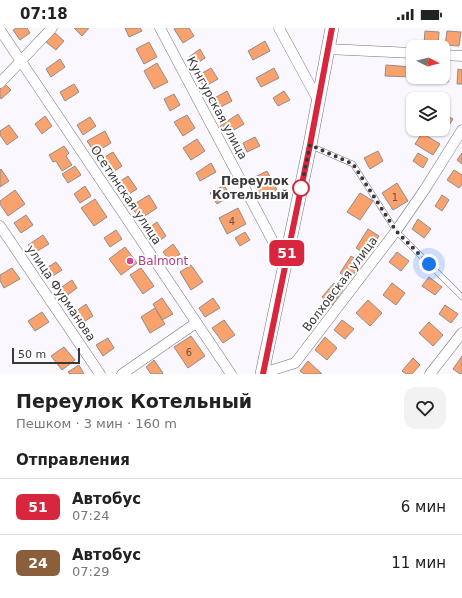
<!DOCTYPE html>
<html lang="ru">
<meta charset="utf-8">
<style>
body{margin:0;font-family:"DejaVu Sans",sans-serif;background:#f2f2f2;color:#222;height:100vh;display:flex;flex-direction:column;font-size:15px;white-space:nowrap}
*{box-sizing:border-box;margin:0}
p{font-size:13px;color:#767676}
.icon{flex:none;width:22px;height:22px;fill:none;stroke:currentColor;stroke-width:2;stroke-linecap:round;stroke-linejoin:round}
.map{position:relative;height:346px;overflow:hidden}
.panel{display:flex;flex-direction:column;background:#fff;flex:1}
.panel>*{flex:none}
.badge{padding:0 8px;border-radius:6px;font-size:14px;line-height:26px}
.needle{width:26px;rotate:96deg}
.buttons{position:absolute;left:406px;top:12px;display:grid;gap:8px}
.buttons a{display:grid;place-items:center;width:44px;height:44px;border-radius:8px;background:#fff;box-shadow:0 1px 3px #0004;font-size:20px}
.scale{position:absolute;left:12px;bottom:10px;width:68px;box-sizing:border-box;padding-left:4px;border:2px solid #39373a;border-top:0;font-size:11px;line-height:14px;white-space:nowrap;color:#39373a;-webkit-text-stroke:3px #fff;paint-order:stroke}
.you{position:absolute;width:20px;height:20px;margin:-10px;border:3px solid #fff;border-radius:50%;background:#1a73e8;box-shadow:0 0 0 6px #1a73e833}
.map>.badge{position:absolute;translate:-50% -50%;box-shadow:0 0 0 2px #fff}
h2{padding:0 16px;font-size:15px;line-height:36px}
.round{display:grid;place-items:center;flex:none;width:42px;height:42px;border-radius:12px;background:#f2f2f2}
.summary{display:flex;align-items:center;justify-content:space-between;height:68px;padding:0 16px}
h1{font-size:19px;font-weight:800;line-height:30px}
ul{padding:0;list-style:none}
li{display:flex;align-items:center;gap:12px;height:56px;padding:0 16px;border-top:1px solid #e0e0e0}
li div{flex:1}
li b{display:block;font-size:15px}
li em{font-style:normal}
li .badge{min-width:44px;font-weight:700;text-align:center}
.status{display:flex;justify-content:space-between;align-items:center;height:28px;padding:0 20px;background:#fff;direction:ltr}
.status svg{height:11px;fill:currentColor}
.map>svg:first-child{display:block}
</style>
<div class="status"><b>07:18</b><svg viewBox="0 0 49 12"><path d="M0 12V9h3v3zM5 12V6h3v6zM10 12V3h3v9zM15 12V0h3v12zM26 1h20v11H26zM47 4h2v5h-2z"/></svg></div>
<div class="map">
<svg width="462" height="346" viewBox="0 0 462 346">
<rect width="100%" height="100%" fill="#fbf7ff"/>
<path fill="#f9a26d" stroke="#938c87" d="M16,0H27L30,5L20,12L13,2Z
M74,0H89L82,8Z
M125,0H140L142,3L129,9Z
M176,0H189L194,8L183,15L174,1Z
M425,3L439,4L438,18L424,16Z
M447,3L461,4L459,18L445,17Z
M54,4L64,13L56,22L46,14Z
M265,13L270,23L253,32L248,23Z
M149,14L157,29L144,36L136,21Z
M200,21L205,30L193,38L189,29Z
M60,31L65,39L51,49L46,41Z
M157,35L168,54L154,61L144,43Z
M386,37L412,39L411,49L385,48Z
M443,39L449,40L448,54L436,53V49H443Z
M211,40L218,51L204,59L197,48Z
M274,40L279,50L261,59L256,50Z
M458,41L462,42V56H457Z
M5,56L11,62L1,71L0,69V60Z
M74,56L79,64L65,73L60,64Z
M227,63L232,73L217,81L211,72Z
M284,63L290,72L278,78L273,70Z
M174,66L180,77L170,83L164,71Z
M443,85L453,91L446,102L443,100Z
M238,86L244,96L226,107L220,98Z
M187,87L195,100L183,108L174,94Z
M45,88L52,98L42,106L35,96Z
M90,89L96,98L83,107L77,97Z
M9,97L18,109L7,117L0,107V103Z
M105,103L111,115L95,125L87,113Z
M422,105L440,116L433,127L415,116Z
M255,109L260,118L247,124L243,115Z
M197,111L205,123L191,132L183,120Z
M64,118L69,125L66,128L72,137L62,143L56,133L53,134L49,127Z
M378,123L383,133L370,141L364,130Z
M113,124L122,138L110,146L100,132Z
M418,125L428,131L423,140L413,133Z
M462,125V136L457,132Z
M211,135L216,144L200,153L196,145Z
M75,138L81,147L68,155L62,146Z
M1,141L9,153L0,159V142Z
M454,142L462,147V156L459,160L447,152Z
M267,143L277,162L261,170L251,151Z
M128,148L137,161L124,169L116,156Z
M397,155L408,173L393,182L382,165Z
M224,157L230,168L217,176L210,165Z
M85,158L91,168L80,175L74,166Z
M15,162L25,176L8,188L0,176V173Z
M360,165L373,173L360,192L347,184Z
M149,167L157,180L140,191L131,178Z
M442,167L449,172L442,183L435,178Z
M95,171L107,189L94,198L81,180Z
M238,180L246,196L227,206L219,190Z
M26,187L33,197L21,205L14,195Z
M418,191L431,201L424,210L412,201Z
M157,194L166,208L156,215L147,201Z
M368,201L379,208L367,227L356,220Z
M116,202L122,211L110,219L104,210Z
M245,204L250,212L240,218L235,210Z
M43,207L49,216L34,225L28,217Z
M173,216L180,226L170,233L163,224Z
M125,219L137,235L121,247L109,231Z
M397,224L409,233L401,243L389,234Z
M351,228L361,235L350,252L340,245Z
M56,234L62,242L51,249L45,241Z
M191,237L203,254L191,262L180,244Z
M12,240L20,251L4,260L0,253V247Z
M141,240L154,258L143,266L130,247Z
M429,249L442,259L435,267L422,258Z
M72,252L77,260L65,269L59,261Z
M334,255L343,262L332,277L322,269Z
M392,255L405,265L396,277L383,267Z
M162,270L173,286L162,292L153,276Z
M213,270L220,280L205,289L199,280Z
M368,272L382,285L370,298L356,285Z
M86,276L93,288L79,297L72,286Z
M445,277L458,286L451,295L439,286Z
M155,280L165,296L150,305L141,289Z
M42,284L49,294L35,303L28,293Z
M224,292L235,307L223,315L212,300Z
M342,292L354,301L345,311L334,302Z
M429,294L443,307L433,318L419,305Z
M191,308L205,328L188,340L174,319Z
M325,309L337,320L327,332L315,322Z
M108,310L114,320L103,328L96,317Z
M64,319L75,332L62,342L51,328Z
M462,328V346H460L453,341Z
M413,330L420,337L412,346H406L402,343Z
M154,332L163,345L162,346H151L146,339Z
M308,333L322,346H304L300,343Z
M79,337L84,346H70L68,344Z"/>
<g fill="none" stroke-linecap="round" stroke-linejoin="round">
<g stroke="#767279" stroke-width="6">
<path id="service" d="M311,118L353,136L396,203L462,269"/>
</g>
<g stroke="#767279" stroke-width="11">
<path id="minor" d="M160,0L285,236
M279,0L318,72
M0,2L231,346
M327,21L413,25
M443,27L462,28
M0,55L52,0
M0,198L100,346
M263,345L295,335L396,203L425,161L462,102
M122,346L196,295
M430,346L462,305"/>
</g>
<g stroke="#767279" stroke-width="14">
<path id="tertiary" d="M262,346L310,117L332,0"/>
</g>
<use href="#service" stroke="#fff" stroke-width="5"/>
<use href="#minor" stroke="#fff" stroke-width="10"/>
<use href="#tertiary" stroke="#fff" stroke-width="13"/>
</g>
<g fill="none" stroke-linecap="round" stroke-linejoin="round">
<g stroke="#fff" stroke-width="9">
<path id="line" d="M263,346L310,117L332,0"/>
</g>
<use href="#line" stroke="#d7263d" stroke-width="6"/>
<path stroke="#39373a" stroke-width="4" stroke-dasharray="0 7.2" d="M301,160L310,117L353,136L396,203L429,236"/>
</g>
<circle fill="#fff" stroke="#d7263d" stroke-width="2" cx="301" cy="160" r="8"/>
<circle fill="#d1479c" stroke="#fff" stroke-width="1.5" cx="130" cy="233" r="4"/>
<g text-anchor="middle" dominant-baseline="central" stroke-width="4" stroke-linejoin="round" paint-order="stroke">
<g font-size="10" fill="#695247">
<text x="395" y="169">1</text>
<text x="232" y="193">4</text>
<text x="189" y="324">6</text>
</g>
<g font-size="12" fill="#39373a" stroke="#fff">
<text transform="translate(217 80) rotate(62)">Кунгурская улица</text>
<text transform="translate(126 167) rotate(56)">Осетинская улица</text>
<text transform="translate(340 256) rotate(-53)">Волховская улица</text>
<text transform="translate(61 265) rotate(56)">улица Фурманова</text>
</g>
<g font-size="12" font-weight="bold" fill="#39373a" stroke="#fff" text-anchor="end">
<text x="289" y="153">Переулок<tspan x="289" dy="14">Котельный</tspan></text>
</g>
<g font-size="12" fill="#b23c85" stroke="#fff" text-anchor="start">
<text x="138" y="233">Balmont</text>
</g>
</g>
</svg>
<div class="buttons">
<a><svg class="needle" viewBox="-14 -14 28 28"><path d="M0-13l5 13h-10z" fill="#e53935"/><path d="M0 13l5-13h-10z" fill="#767676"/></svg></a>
<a><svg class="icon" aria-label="layers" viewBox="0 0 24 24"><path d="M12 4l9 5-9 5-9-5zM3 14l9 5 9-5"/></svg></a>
</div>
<div class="scale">50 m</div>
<div class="you" style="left:429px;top:236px"></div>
<b class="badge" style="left:287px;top:225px;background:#d7263d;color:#fff">51</b>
</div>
<section class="panel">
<div class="summary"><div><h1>Переулок Котельный</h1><p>Пешком · 3 мин · 160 m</p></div><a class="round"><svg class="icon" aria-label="heart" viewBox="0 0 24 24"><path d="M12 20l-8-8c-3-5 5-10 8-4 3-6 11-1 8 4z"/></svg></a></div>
<h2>Отправления</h2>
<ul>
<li><span class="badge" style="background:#d7263d;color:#fff">51</span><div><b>Автобус</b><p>07:24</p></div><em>6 мин</em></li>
<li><span class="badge" style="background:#8b5e3c;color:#fff">24</span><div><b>Автобус</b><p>07:29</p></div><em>11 мин</em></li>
</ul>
</section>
